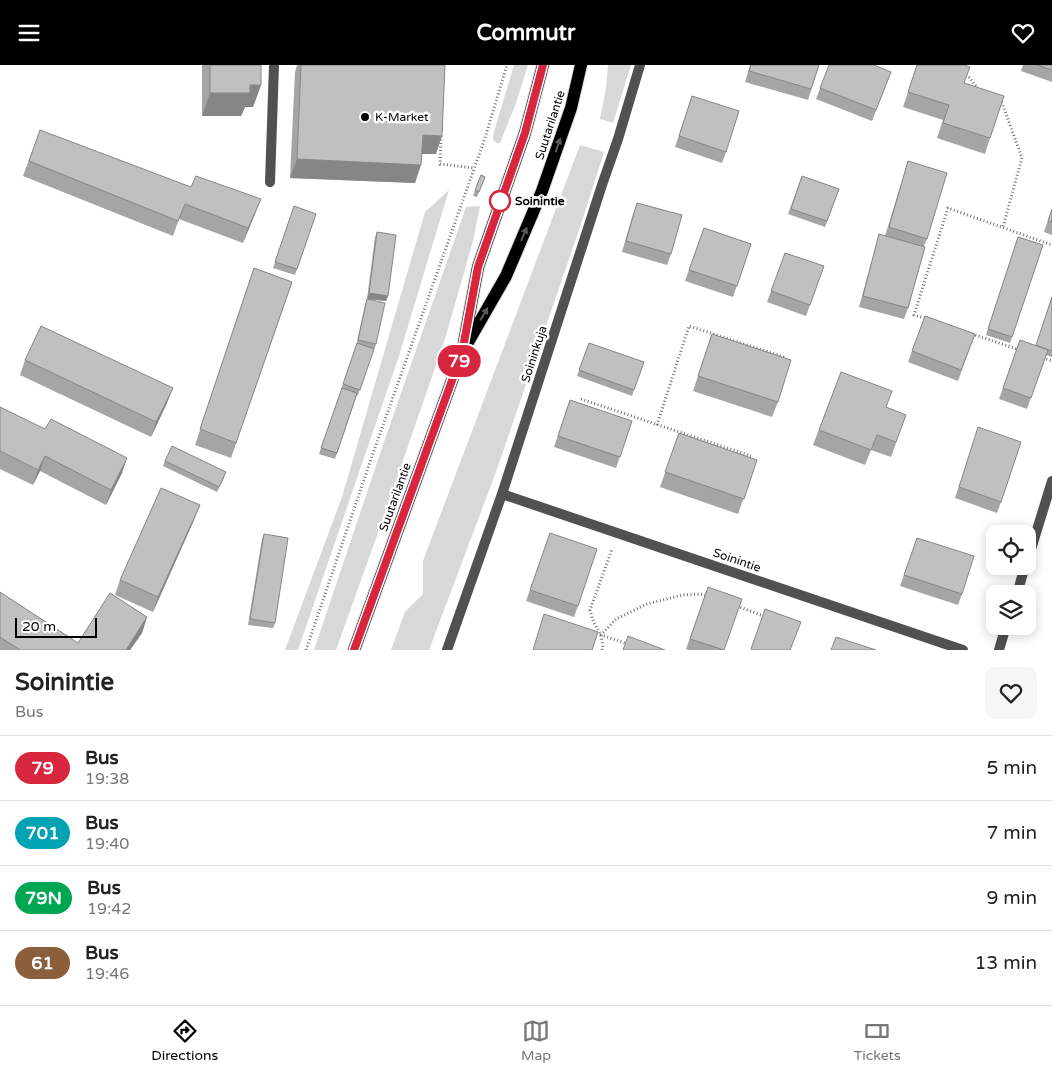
<!DOCTYPE html>
<style>
body{margin:0;font-family:"Varela Round",sans-serif;background:#f6f6f6;color:#222;height:100vh;display:flex;flex-direction:column;font-size:19px;white-space:nowrap}
*{box-sizing:border-box;margin:0}
p{font-size:16px;color:#767676}
.icon{flex:none;width:28px;height:28px;fill:none;stroke:currentColor;stroke-width:2;stroke-linecap:round;stroke-linejoin:round}
.map{position:relative;height:585px;overflow:hidden}
.details{display:flex;flex-direction:column;background:#fff;flex:1}
.details>*{flex:none}
.badge{padding:0 10px;border-radius:16px;font-size:18px;line-height:32px}
.fabs{position:absolute;left:986px;top:460px;display:grid;gap:10px}
.fabs a{display:grid;place-items:center;width:50px;height:50px;border-radius:10px;background:#fff;box-shadow:0 2px 12px #0003;font-size:25px}
.scale{position:absolute;left:15px;bottom:12px;width:82px;box-sizing:border-box;padding-left:5px;border:2px solid #000;border-top:0;font-size:14px;line-height:18px;white-space:nowrap;color:#000;-webkit-text-stroke:4px #fff;paint-order:stroke}
.map>.badge{position:absolute;translate:-50% -50%;box-shadow:0 0 0 2px #fff}
.round{display:grid;place-items:center;flex:none;width:52px;height:52px;border-radius:10px;background:#f6f6f6}
.head{display:flex;align-items:center;justify-content:space-between;height:85px;padding:0 15px}
h1{font-size:24px;font-weight:700;line-height:38px}
ul{padding:0;list-style:none}
li{display:flex;align-items:center;gap:15px;height:65px;padding:0 15px;border-top:1px solid #e0e0e0}
li div{flex:1}
li b{display:block;font-size:19px}
li em{font-style:normal}
li .badge{min-width:55px;font-weight:700;text-align:center}
header{display:flex;justify-content:space-between;align-items:center;height:65px;padding:0 15px;background:#000;color:#fff;font-size:22px;font-weight:700}
.menu{display:flex;justify-content:space-around;align-items:center;height:70px;border-top:1px solid #e0e0e0;background:#fff;font-size:14px;color:#767676}
.menu a{display:grid;justify-items:center;gap:2px}
.menu .on{color:#000}
.map>svg:first-child{display:block}
</style>
<header><svg class="icon" aria-label="menu" viewBox="0 0 24 24"><path d="M4 6h16M4 12h16M4 18h16"/></svg>Commutr<svg class="icon" aria-label="heart" viewBox="0 0 24 24"><path d="M12 20l-8-8c-3-5 5-10 8-4 3-6 11-1 8 4z"/></svg></header>
<div class="map">
<svg width="1052" height="585" viewBox="0 0 1052 585">
<rect width="100%" height="100%" fill="#fff"/>
<path fill="#d8d8d8" d="M514,0H528L516,38L500,78H497L493,75V70Z
M608,0H631L613,58L600,54L606,23Z
M580,80L604,87L581,159L496,407L429,585H391L405,547L423,529V496Z
M449,125L399,291L298,585H285L342,432L425,147Z
M480,141L473,176L445,274L379,465L336,585H314L384,377L466,142Z"/>
<g fill="none" stroke-linecap="round" stroke-linejoin="round">
<g stroke="#dbdbdb" stroke-width="14">
<path id="primary" d="M467,279L506,211L542,126L571,43L581,0
M354,585L462,288L478,202L525,68L543,0"/>
</g>
<path stroke="#737373" stroke-width="3" stroke-dasharray="1 2.5" stroke-linecap="butt" d="M963,8L970,13L978,24
M998,36L1002,38L1022,93L1003,162
M441,71L440,99L474,103
M928,254L914,250L948,143L1052,180
M972,269L1020,285
M1043,293L1052,296
M581,334L751,391
M657,360L689,261L784,292
M737,541L766,552
M628,579L601,570L616,554L647,539L682,530L700,529L707,531
M306,585L370,397L485,73L507,0
M602,585L603,582L601,570L593,556L590,545L612,484"/>
<path stroke="#515151" stroke-width="10" d="M270,117L274,0"/>
<path stroke="#515151" stroke-width="10" d="M502,429L963,585
M1028,494L1052,416
M1017,529L1025,501
M447,585L502,429L602,120L618,74L640,0
M999,585L1006,561"/>
<use href="#primary" stroke="#000" stroke-width="12"/>
</g>
<path fill="#a5a5a5" d="M202,0H261V20L253,42H245L241,51H202Z
M297,0H445L436,89H422L415,118L290,113L295,7Z
M750,0H819L808,35L745,17Z
M829,0L891,7L872,56L816,34Z
M917,0H964V18L990,73L985,89L937,73L943,55L903,42Z
M1023,0H1052V17L1021,6Z
M692,31L726,87L722,98L675,82Z
M40,65L255,149L243,178L179,154L173,171L23,111Z
M908,96L927,174L924,181L908,243L904,254L859,242L876,180L879,169L885,171Z
M481,110L485,112L477,132L473,131Z
M802,111L839,124L825,162L788,149Z
M637,138L671,189L667,200L622,187L633,149Z
M294,141L316,149L295,210L273,203Z
M1052,143V170L1044,167Z
M704,163L751,179L733,232L685,216Z
M377,167L388,231L386,236L367,234L375,172Z
M1018,172L1043,180L1010,278L986,270Z
M785,188L824,201L806,251L767,237Z
M254,203L292,217L231,393L195,380Z
M1052,231V292L1046,290L1027,344L999,334L1020,275L1036,281Z
M367,234L376,279L374,285L373,284L358,330H357L335,394L319,389L356,281L365,240Z
M925,251L975,269L958,316L908,297Z
M712,269L778,337L772,352L693,326Z
M589,278L634,325L632,331L577,311Z
M25,295L167,338L151,372L20,310Z
M841,307L886,342L906,350L891,392L871,385L865,400L813,380Z
M570,335L632,356L616,403L554,382Z
M0,342L122,408L106,440L40,406L33,420L0,404Z
M679,368L757,395L738,449L660,422Z
M975,373L1001,437L997,448L955,433Z
M165,396L224,413L217,427L163,401Z
M194,455L153,547L115,530L120,515Z
M550,468L578,541L574,552L526,536Z
M264,469L275,558L273,563L248,560L262,474Z
M917,473L962,529L958,540L900,521Z
M708,522L724,585H688L686,584Z
M0,527L78,578L147,552L142,568L130,585H0Z"/>
<path fill="#868686" d="M250,20H261L253,42H245L241,51H202L210,28Z
M423,70L442,71L436,89H416Z
M297,94L421,100L415,118L290,113Z
M261,134L255,149L243,178L248,163Z
M369,228L388,231L386,236L367,234Z
M173,323L167,338L151,372L156,357Z
M45,391L40,406L33,420L38,405Z
M127,393L122,408L106,440L111,425Z
M200,440L194,455L153,547L158,532Z
M147,552L142,568L130,585H126Z"/>
<path fill="#c0c0c0" stroke="#868686" d="M210,0H261V20H250V28H210Z
M301,0H445L442,71L423,70L421,100L297,94Z
M751,0H819L811,24L749,6Z
M829,0H874L891,7L876,45L820,23Z
M917,0H964L970,2L964,18L1004,31L990,73L943,58L949,40L908,27Z
M1037,0H1052V5Z
M692,31L739,46L726,87L679,71Z
M40,65L191,122L196,111L261,134L248,163L185,139L178,156L29,96Z
M908,96L947,108L927,174L889,162Z
M481,110L485,112L479,127L475,125Z
M802,111L839,124L827,156L791,144Z
M637,138L682,150L671,189L626,176Z
M294,141L316,149L297,204L275,197Z
M1052,144V157L1048,156Z
M704,163L751,179L737,221L689,205Z
M377,167L396,170L388,231L369,228Z
M879,169L925,182L908,243L863,231Z
M1018,172L1043,180L1012,272L988,264Z
M785,188L824,201L810,240L771,226Z
M254,203L292,217L236,378L200,364Z
M1052,232V286L1036,280Z
M367,234L385,238L376,279L358,275Z
M925,251L975,269L961,305L912,286Z
M41,261L173,323L156,357L25,295Z
M712,269L791,295L778,337L698,311Z
M1020,275L1048,285L1031,333L1003,323Z
M357,278L374,284L360,325L343,319Z
M589,278L644,297L634,325L579,305Z
M841,307L892,326L886,342L906,350L896,377L877,370L871,385L819,365Z
M342,323L357,328L337,388L321,383Z
M570,335L632,356L620,392L558,371Z
M0,342L45,364L51,354L127,393L111,425L45,391L38,405L0,386Z
M978,362L1021,377L1001,437L959,422Z
M679,368L757,395L744,434L665,407Z
M172,381L226,407L219,422L165,396Z
M161,423L200,440L158,532L120,515Z
M550,468L597,484L578,541L530,525Z
M264,469L288,473L275,558L250,554Z
M917,473L974,491L962,529L904,510Z
M708,522L742,534L724,585L690,574Z
M0,527L78,578L110,528L147,552L126,585H20L0,572Z
M765,544L801,557L790,585H753L751,584Z
M544,549L598,567L592,585H533Z
M628,571L665,585H623Z
M836,572L876,585H831Z"/>
<defs><path id="oneway-solid" d="M-6-.8H1V-3.2L6.5 0L1 3.2V.8H-6Z" transform="scale(1.25)"/></defs>
<g fill="#595959">
<use href="#oneway-solid" transform="translate(558 80) rotate(-71)"/>
<use href="#oneway-solid" transform="translate(524 169) rotate(-67)"/>
<use href="#oneway-solid" transform="translate(484 249) rotate(-60)"/>
</g>
<g fill="none" stroke-linecap="round" stroke-linejoin="round">
<g stroke="#fff" stroke-width="11">
<path id="line" d="M354,585L462,288L478,202L525,68L543,0"/>
</g>
<use href="#line" stroke="#d7263d" stroke-width="8"/>
</g>
<circle fill="#000" stroke="#fff" stroke-width="2" cx="365" cy="52" r="5"/>
<circle fill="#fff" stroke="#d7263d" stroke-width="2.5" cx="500" cy="136" r="10"/>
<g text-anchor="middle" dominant-baseline="central" stroke-width="5" stroke-linejoin="round" paint-order="stroke">
<g font-size="12" fill="#000" stroke="#fff" text-anchor="start">
<text x="375" y="52">K-Market</text>
</g>
<g font-size="12" fill="#000" stroke="#fff">
<text transform="translate(550 60) rotate(-72)">Suutarilantie</text>
<text transform="translate(534 289) rotate(-72)">Soininkuja</text>
<text transform="translate(395 432) rotate(-70)">Suutarilantie</text>
<text transform="translate(737 495) rotate(19)">Soinintie</text>
</g>
<g font-size="12" font-weight="bold" fill="#000" stroke="#fff" text-anchor="start">
<text x="515" y="136">Soinintie</text>
</g>
</g>
</svg>
<div class="fabs">
<a><svg class="icon" aria-label="locate" viewBox="0 0 24 24"><circle cx="12" cy="12" r="6"/><path d="M12 2v4M12 18v4M2 12h4M18 12h4"/></svg></a>
<a><svg class="icon" aria-label="layers" viewBox="0 0 24 24"><path d="M12 4l9 5-9 5-9-5zM3 14l9 5 9-5"/></svg></a>
</div>
<div class="scale">20 m</div>
<b class="badge" style="left:459px;top:296px;background:#d7263d;color:#fff">79</b>
</div>
<section class="details">
<div class="head"><div><h1>Soinintie</h1><p>Bus</p></div><a class="round"><svg class="icon" aria-label="heart" viewBox="0 0 24 24"><path d="M12 20l-8-8c-3-5 5-10 8-4 3-6 11-1 8 4z"/></svg></a></div>
<ul>
<li><span class="badge" style="background:#d7263d;color:#fff">79</span><div><b>Bus</b><p>19:38</p></div><em>5 min</em></li>
<li><span class="badge" style="background:#00a3b4;color:#fff">701</span><div><b>Bus</b><p>19:40</p></div><em>7 min</em></li>
<li><span class="badge" style="background:#00a651;color:#fff">79N</span><div><b>Bus</b><p>19:42</p></div><em>9 min</em></li>
<li><span class="badge" style="background:#8b5e3c;color:#fff">61</span><div><b>Bus</b><p>19:46</p></div><em>13 min</em></li>
</ul>
</section>
<nav class="menu">
<a class="on"><svg class="icon" aria-label="directions" viewBox="0 0 24 24"><path d="M12 3l9 9-9 9-9-9zM9 14v-3h6M13 9l2 2-2 2"/></svg>Directions</a>
<a><svg class="icon" aria-label="map" viewBox="0 0 24 24"><path d="M3 6l6-2 6 2 6-2v14l-6 2-6-2-6 2zM9 4v14M15 6v14"/></svg>Map</a>
<a><svg class="icon" aria-label="tickets" viewBox="0 0 24 24"><path d="M3 7h18v10H3zM15 7v10"/></svg>Tickets</a>
</nav>
